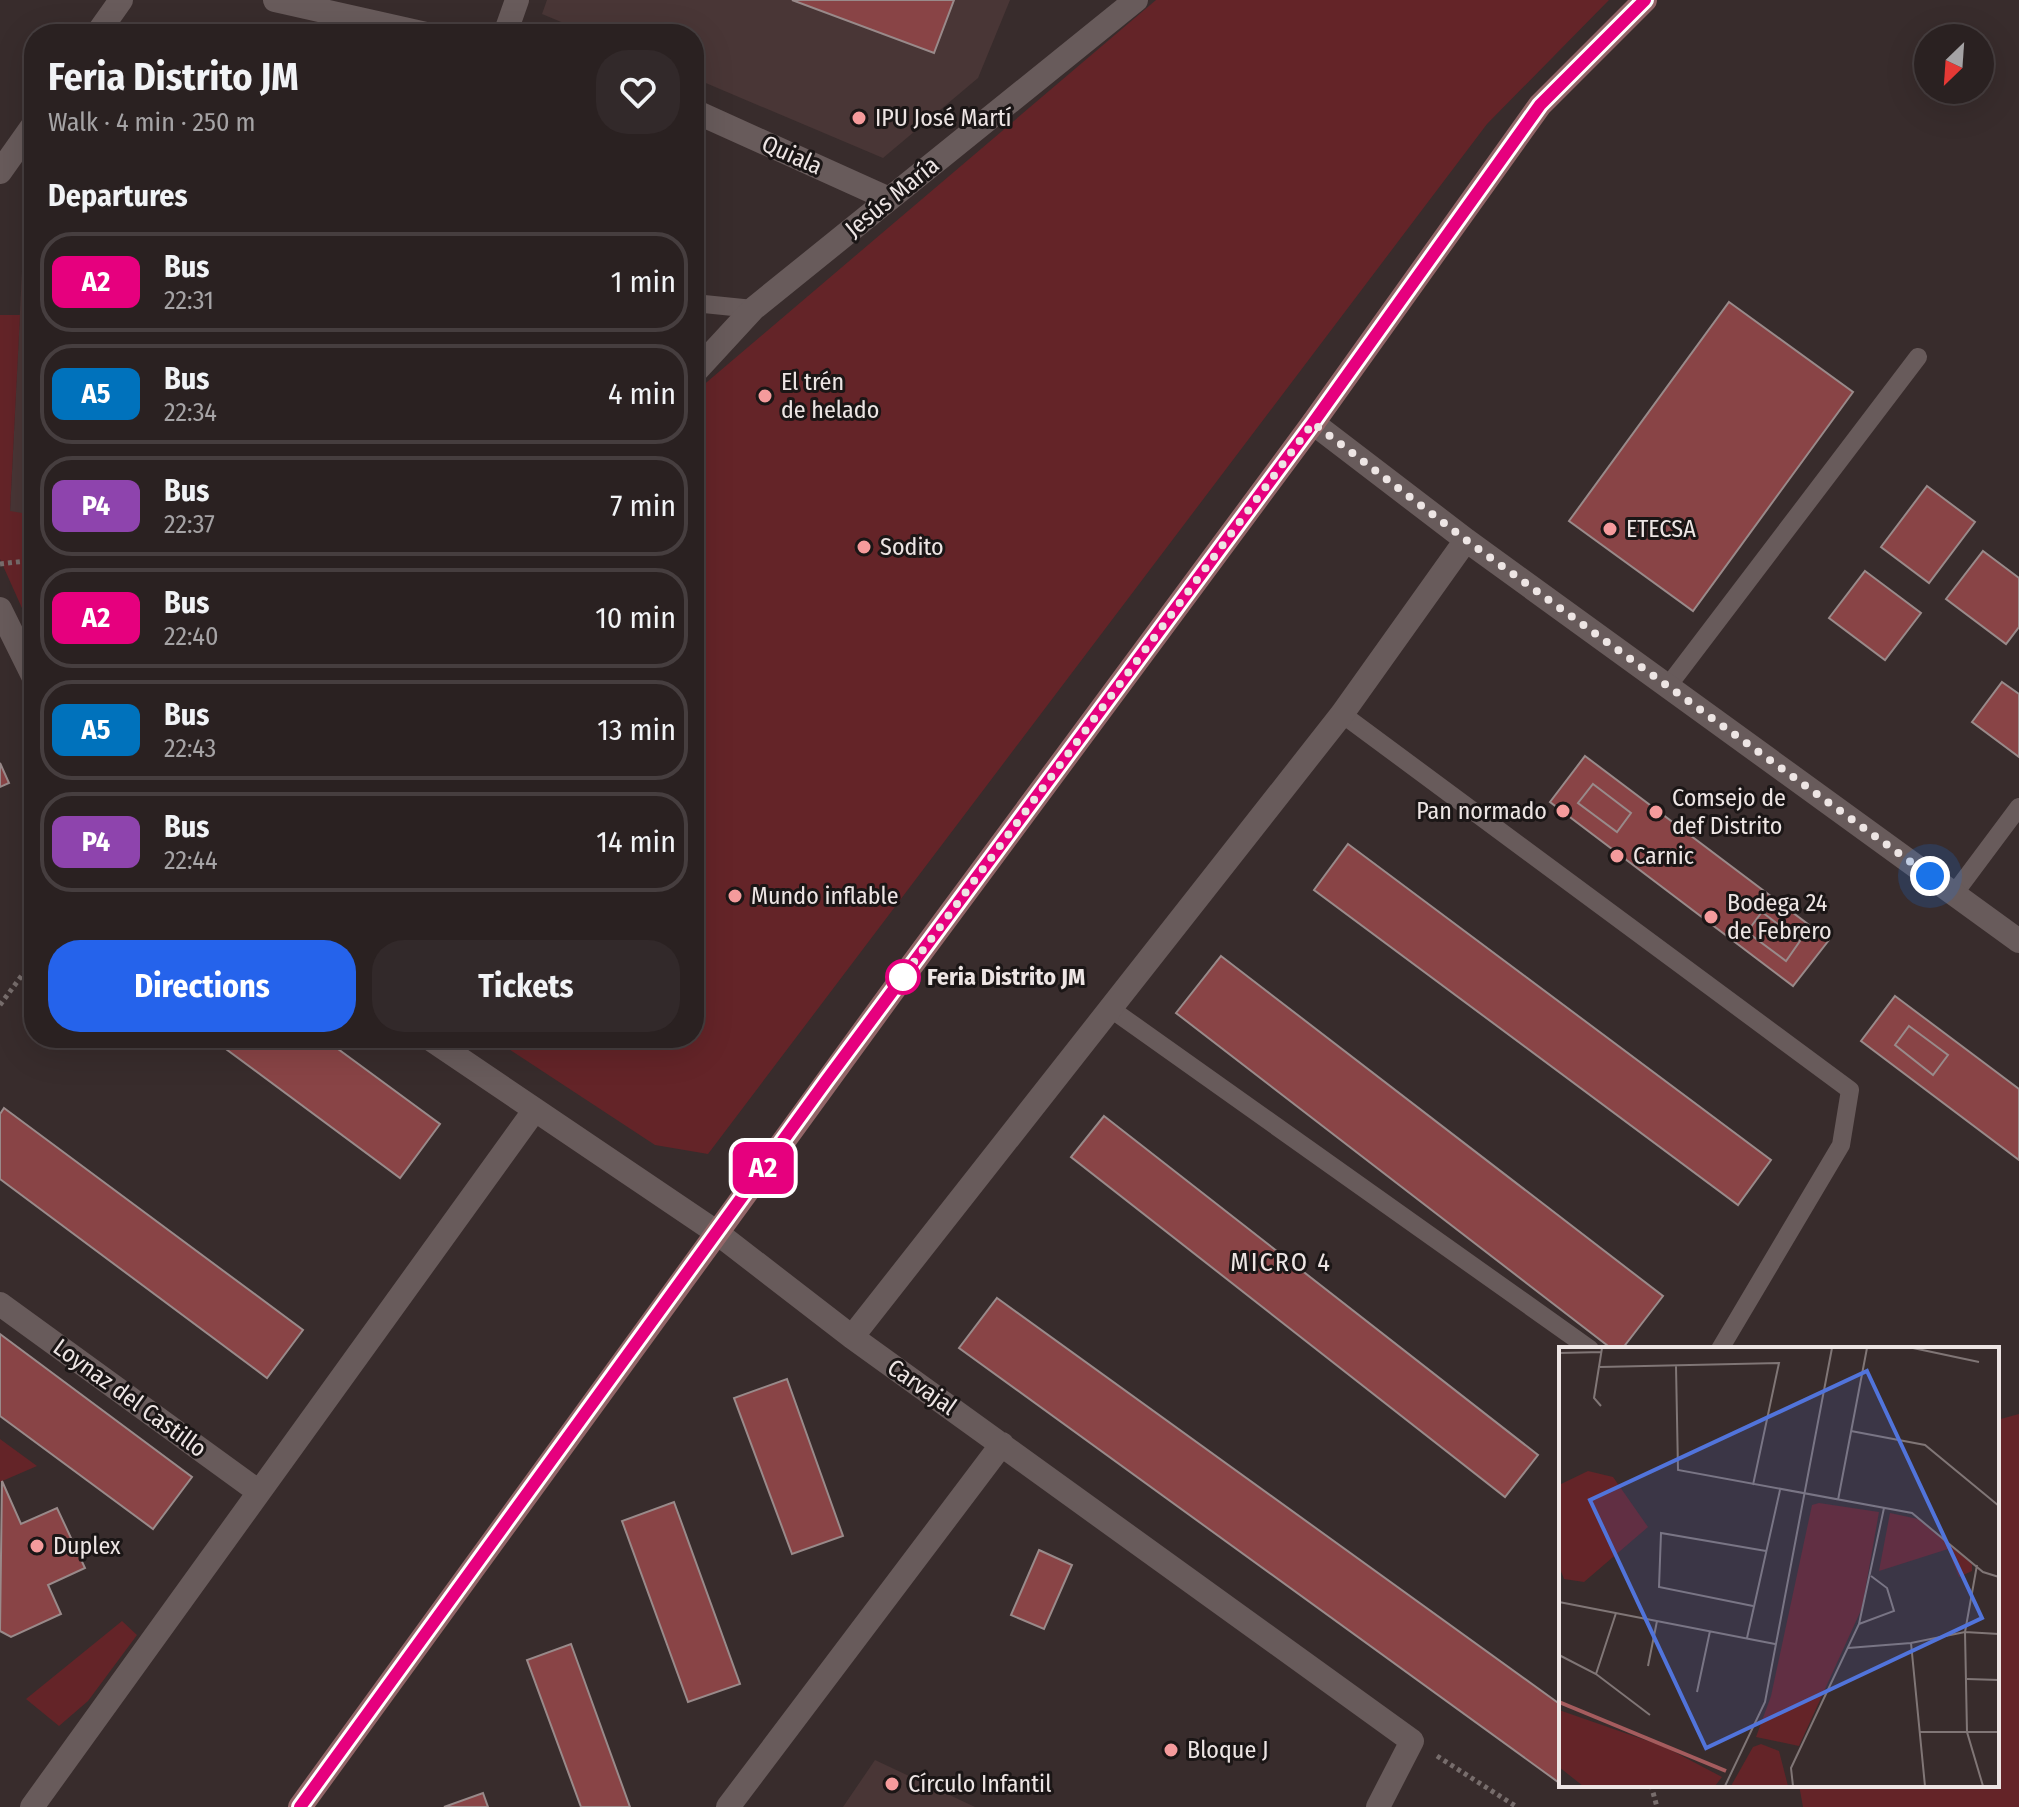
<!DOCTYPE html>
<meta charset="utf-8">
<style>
body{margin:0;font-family:"Fira Sans Condensed",sans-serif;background:#32292a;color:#f1f3f6;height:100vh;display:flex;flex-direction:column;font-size:30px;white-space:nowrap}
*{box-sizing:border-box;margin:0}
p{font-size:26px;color:#a5a3a5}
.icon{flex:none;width:44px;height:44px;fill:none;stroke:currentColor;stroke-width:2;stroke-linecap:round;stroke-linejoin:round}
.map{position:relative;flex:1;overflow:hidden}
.side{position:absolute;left:24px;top:24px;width:680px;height:1024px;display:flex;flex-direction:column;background:#2a2121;border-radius:32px;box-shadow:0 8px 32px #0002,0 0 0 2px #463e3f}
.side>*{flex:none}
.badge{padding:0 16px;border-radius:12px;font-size:28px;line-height:52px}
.needle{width:52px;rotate:205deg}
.tools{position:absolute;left:1914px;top:24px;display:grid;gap:16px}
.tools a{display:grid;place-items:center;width:80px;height:80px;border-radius:50%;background:#2a2121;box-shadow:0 8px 32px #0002,0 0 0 2px #463e3f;font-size:40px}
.you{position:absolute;width:40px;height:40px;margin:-20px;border:6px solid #fff;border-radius:50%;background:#1a73e8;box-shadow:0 0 0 12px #1a73e833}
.map>.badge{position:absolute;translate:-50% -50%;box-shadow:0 0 0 4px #fff}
h2{padding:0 24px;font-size:30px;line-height:72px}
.round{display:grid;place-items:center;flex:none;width:84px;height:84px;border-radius:32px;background:#32292a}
.headline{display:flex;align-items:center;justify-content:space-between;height:136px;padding:0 24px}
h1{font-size:38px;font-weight:700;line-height:60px}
.action{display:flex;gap:16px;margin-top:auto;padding:16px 24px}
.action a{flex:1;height:92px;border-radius:32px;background:#2563eb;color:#fff;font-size:32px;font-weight:700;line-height:92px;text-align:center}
.action a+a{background:#32292a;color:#f1f3f6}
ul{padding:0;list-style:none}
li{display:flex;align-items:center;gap:24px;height:100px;margin:0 16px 12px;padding:0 8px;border:4px solid #463e3f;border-radius:32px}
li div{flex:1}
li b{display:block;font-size:30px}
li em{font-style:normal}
li .badge{min-width:88px;font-weight:700;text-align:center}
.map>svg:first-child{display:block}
</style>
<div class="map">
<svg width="2019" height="1807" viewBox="0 0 2019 1807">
<rect width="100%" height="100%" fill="#382c2c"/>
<path fill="#493636" d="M547,0H1010L978,78L883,158L694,78V34H590L542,14Z
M34,217V515L10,512L24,231Z
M875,1760L975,1807H843Z"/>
<path fill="#642428" d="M1156,0H1609L1487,124L708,1154L655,1145L492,1038H694V393Z
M0,315H20L10,511L34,515V635L0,559Z
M2019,1414V1807H1803L1799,1785H1997V1420Z
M0,1439L37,1466L0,1482Z
M122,1621L137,1635L88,1701L59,1726L26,1699Z"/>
<path fill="#894446" stroke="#998a8a" stroke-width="2" d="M792,0H954L934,53Z
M1729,302L1853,392L1693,611L1569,521Z
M1927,486L1975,522L1929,583L1881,547Z
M1983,551L2019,578V627L2006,644L1946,599Z
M1865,571L1921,613L1885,660L1829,618Z
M2002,682L2019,694V757L1972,722Z
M1585,756L1829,940L1793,986L1550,802Z
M0,763L9,783L0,787Z
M1593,784L1631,813L1617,832L1578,803Z
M1348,844L1771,1160L1738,1205L1314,890Z
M1762,912L1800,941L1786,961L1747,932Z
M1221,956L1663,1296L1622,1349H1612L1176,1013Z
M1895,996L2019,1089V1160L1861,1041Z
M1909,1026L1948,1055L1933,1075L1895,1045Z
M211,1038H323L440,1124L400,1178Z
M4,1108L303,1330L267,1378L0,1179V1114Z
M1104,1116L1538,1455L1505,1497L1071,1157Z
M997,1298L1561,1705V1777L1558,1782L959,1348Z
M0,1334L192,1477L153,1529L0,1416Z
M787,1379L843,1536L792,1554L734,1398Z
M2,1481L21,1524L57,1508L85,1568L48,1585L61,1614L11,1637L0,1631Z
M674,1502L740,1684L688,1702L622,1521Z
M1039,1550L1072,1565L1044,1629L1011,1615Z
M571,1644L630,1807H581L527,1660Z
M483,1793L488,1807H444Z"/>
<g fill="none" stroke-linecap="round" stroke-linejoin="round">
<path stroke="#776d6c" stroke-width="5" stroke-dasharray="4 4" stroke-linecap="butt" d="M0,564L34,560
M0,1005L34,959
M1437,1756L1517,1807
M1651,1785L1657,1807"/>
<path stroke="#685b5b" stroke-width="18" d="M694,303L753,309
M1668,686L1918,357
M1342,714L1850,1090L1841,1145L1720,1349
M1954,894L2019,807
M1111,1009L1590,1349"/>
<path stroke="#685b5b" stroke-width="24" d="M275,0L426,34
M97,34L121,0
M505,34L517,0
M694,111L889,199
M0,172L34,124
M694,373L753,309L1136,0
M1313,423L1466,540L2019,941
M0,609L34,678
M429,1038L716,1232L852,1337L1412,1741L1378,1807
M0,1304L259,1492
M852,1337L1342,714L1466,540
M32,1807L534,1111
M728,1807L1002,1444"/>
<path stroke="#936668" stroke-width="24" d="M300,1807L900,981L1313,423L1540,105L1645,0"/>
</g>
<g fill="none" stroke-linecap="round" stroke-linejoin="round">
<g stroke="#fff" stroke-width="18">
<path id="line" d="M300,1807L826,1081L1313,423L1540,105L1645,0"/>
</g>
<use href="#line" stroke="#e6007e" stroke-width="12"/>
<path stroke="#ede5e4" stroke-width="8" stroke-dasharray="0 14.4" d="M903,977L900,981L1313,423L1466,540L1930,876"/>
</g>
<g fill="#f59b9c" stroke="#1b1616" stroke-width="3">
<circle cx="859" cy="118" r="8"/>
<circle cx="765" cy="396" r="8"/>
<circle cx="1610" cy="529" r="8"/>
<circle cx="864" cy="547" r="8"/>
<circle cx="1563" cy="811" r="8"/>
<circle cx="1656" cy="812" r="8"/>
<circle cx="1617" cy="856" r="8"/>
<circle cx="735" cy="896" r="8"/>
<circle cx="1711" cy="917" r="8"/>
<circle cx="37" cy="1546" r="8"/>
<circle cx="1171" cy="1750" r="8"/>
<circle cx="892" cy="1784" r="8"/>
</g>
<circle fill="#fff" stroke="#e6007e" stroke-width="4" cx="903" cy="977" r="16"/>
<g text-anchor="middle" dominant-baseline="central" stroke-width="6" stroke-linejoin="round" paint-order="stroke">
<g font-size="24" fill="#ede5e4" stroke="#1b1616" text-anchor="start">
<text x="875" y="118">IPU José Martí</text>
<text x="781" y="382">El trén<tspan x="781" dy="28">de helado</tspan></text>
<text x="1626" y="529">ETECSA</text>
<text x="880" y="547">Sodito</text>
<text x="1672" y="798">Comsejo de<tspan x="1672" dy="28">def Distrito</tspan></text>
<text x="1547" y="811" text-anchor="end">Pan normado</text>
<text x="1633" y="856">Carnic</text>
<text x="751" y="896">Mundo inflable</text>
<text x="1727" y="903">Bodega 24<tspan x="1727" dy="28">de Febrero</tspan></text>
<text x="53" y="1546">Duplex</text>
<text x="1187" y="1750">Bloque J</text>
<text x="908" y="1784">Círculo Infantil</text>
</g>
<g font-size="24" fill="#ede5e4" stroke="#1b1616">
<text transform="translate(792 155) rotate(24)">Quiala</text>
<text transform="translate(892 197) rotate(-39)">Jesús María</text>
<text transform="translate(922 1387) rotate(35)">Carvajal</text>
<text transform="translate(130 1398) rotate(36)">Loynaz del Castillo</text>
</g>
<g font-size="24" font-weight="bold" fill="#ede5e4" stroke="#1b1616" text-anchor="start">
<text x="927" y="977">Feria Distrito JM</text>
</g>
<g font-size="26" letter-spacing="2" fill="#ede5e4" stroke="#1b1616">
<text x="1281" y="1262">MICRO 4</text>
</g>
</g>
<g transform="translate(1559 1347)">
<rect width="440" height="440" fill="#382c2c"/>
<path d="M29,124L54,130L89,180L25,235L5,232L0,219V138ZM260,156L320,165L303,261L240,399L197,390L212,349L253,158ZM331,166L359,172L413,217V224L400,230L389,202L320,224ZM0,363L106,400L163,430L156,439H24L0,420ZM202,397L220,404L229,439H172L194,400Z" fill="#642428"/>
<path fill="none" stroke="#a55c5e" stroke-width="4" d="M0,355L167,424"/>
<path fill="none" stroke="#807676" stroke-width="2" d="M354,1L420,15M0,6L43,5M117,19L119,123L353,166L424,225L440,230M41,20L220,16L194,138M42,59L35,51L43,1M292,84L366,98L440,159M279,153L308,1M418,218L406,285L408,385L424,439M0,255L216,297M194,259L100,240L102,186L207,204M300,277L335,264L328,241L312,229M188,291L221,143M352,296L366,439M289,301L352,296L406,285L440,287M0,308L37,327L91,368M89,319L98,274M37,327L57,266M408,332L440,333M138,345L151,284M360,385H440M166,439L206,355L273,1M234,439L232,421L300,277L325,161"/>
<path fill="#5174db" fill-opacity="0.15" stroke="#5174db" stroke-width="4" d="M308,24L423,271L147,401L31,153Z"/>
<rect width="440" height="440" fill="none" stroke="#ede5e4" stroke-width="4"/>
</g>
</svg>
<div class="tools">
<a><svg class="needle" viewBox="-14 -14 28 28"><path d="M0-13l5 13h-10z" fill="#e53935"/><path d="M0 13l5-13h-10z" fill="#a5a3a5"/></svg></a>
</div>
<div class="you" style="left:1930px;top:876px"></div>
<b class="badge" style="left:763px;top:1168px;background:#e6007e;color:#fff">A2</b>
<section class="side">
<div class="headline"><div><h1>Feria Distrito JM</h1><p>Walk · 4 min · 250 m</p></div><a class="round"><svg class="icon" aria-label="heart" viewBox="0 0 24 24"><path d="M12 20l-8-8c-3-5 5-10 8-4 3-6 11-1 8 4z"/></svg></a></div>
<h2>Departures</h2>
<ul>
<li><span class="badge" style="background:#e6007e;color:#fff">A2</span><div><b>Bus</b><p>22:31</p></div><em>1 min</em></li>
<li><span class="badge" style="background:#0072bc;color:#fff">A5</span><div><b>Bus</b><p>22:34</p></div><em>4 min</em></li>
<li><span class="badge" style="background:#8e44ad;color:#fff">P4</span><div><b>Bus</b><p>22:37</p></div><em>7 min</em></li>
<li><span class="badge" style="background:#e6007e;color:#fff">A2</span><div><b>Bus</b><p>22:40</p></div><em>10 min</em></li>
<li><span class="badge" style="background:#0072bc;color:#fff">A5</span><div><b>Bus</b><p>22:43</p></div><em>13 min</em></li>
<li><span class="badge" style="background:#8e44ad;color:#fff">P4</span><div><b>Bus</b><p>22:44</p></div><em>14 min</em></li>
</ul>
<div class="action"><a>Directions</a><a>Tickets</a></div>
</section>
</div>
